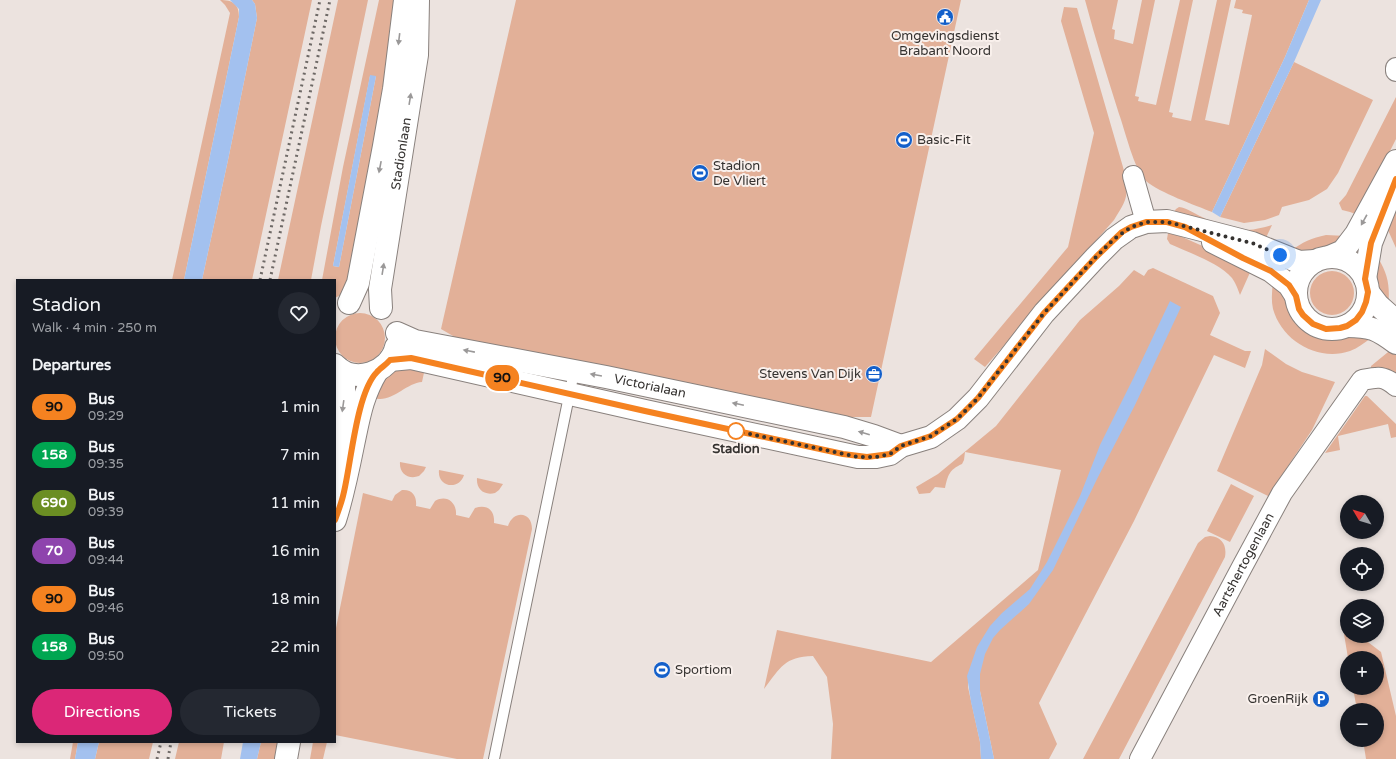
<!DOCTYPE html>
<meta charset="utf-8">
<style>
body{margin:0;font-family:"Varela Round",sans-serif;background:#242831;color:#f1f3f6;height:100vh;display:flex;flex-direction:column;font-size:15px;white-space:nowrap}
*{box-sizing:border-box;margin:0}
p{font-size:13px;color:#9ea1a6}
.icon{flex:none;width:22px;height:22px;fill:none;stroke:currentColor;stroke-width:2;stroke-linecap:round;stroke-linejoin:round}
.map{position:relative;flex:1;overflow:hidden}
.side{position:absolute;left:16px;top:279px;width:320px;height:464px;display:flex;flex-direction:column;background:#171b24;border-radius:0px;box-shadow:0 2px 6px #0003}
.side>*{flex:none}
.badge{padding:0 8px;border-radius:13px;font-size:14px;line-height:26px}
.needle{width:26px;rotate:308deg}
.tools{position:absolute;left:1340px;top:495px;display:grid;gap:8px}
.tools a{display:grid;place-items:center;width:44px;height:44px;border-radius:50%;background:#171b24;box-shadow:0 2px 6px #0003;font-size:20px}
.you{position:absolute;width:20px;height:20px;margin:-10px;border:3px solid #fff;border-radius:50%;background:#1a73e8;box-shadow:0 0 0 6px #1a73e833}
.map>.badge{position:absolute;translate:-50% -50%;box-shadow:0 0 0 2px #fff}
h2{padding:0 16px;font-size:15px;line-height:36px}
.round{display:grid;place-items:center;flex:none;width:42px;height:42px;border-radius:21px;background:#242831}
.summary{display:flex;align-items:center;justify-content:space-between;height:68px;padding:0 16px}
h1{font-size:19px;font-weight:600;line-height:30px}
.cta{display:flex;gap:8px;margin-top:auto;padding:8px 16px}
.cta a{flex:1;height:46px;border-radius:24px;background:#db2777;color:#fff;font-size:16px;font-weight:600;line-height:46px;text-align:center}
.cta a+a{background:#242831;color:#f1f3f6}
ul{padding:0;list-style:none}
li{display:flex;align-items:center;gap:12px;height:48px;padding:0 16px}
li div{flex:1}
li b{display:block;font-size:15px}
li em{font-style:normal}
li .badge{min-width:44px;font-weight:700;text-align:center}
.map>svg:first-child{display:block}
</style>
<div class="map">
<svg width="1396" height="759" viewBox="0 0 1396 759">
<rect width="100%" height="100%" fill="#ece3df"/>
<path fill="#e2b098" fill-rule="evenodd" d="M220,0C233,0 239,4 239,17L184,280H172L230,13L225,5Z
M252,0H312L252,280H202L228,160L257,18L255,4Z
M338,0H368L321,226L311,280H278Z
M379,0H398L388,89L346,292L335,298V280H322L343,167ZM370,76H376L339,267L333,266Z
M516,0H961L871,417H850L460,340L441,329Z
M1085,0H1118L1112,29L1115,30L1114,39L1133,44L1142,0H1155L1135,96L1139,97L1138,101L1156,105L1180,0H1193L1169,112L1173,113L1172,117L1191,121L1217,0H1231L1205,120L1229,125L1252,15L1242,13L1243,10L1234,8L1236,0H1309L1285,57L1212,212C1195,205 1160,193 1146,181C1134,170 1125,130 1119,114C1107,76 1095,38 1085,0Z
M1064,7L1077,8L1125,174C1129,197 1126,201 1114,220L985,367L974,359L1068,247L1094,133L1061,21Z
M1294,62L1373,100L1338,173L1327,189L1309,200L1282,207L1279,215L1265,220L1244,223L1220,217Z
M1396,97V139L1358,215L1350,212L1342,210L1339,203L1346,195Z
M1396,206V248L1387,228Z
M1179,207C1187,208 1195,214 1202,217C1229,231 1243,234 1272,225L1264,242L1173,213L1176,209Z
M1168,233L1180,236L1252,268L1240,295C1238,289 1235,282 1232,278C1218,262 1189,253 1170,244L1167,239Z
M1326,235L1346,236C1326,251 1316,253 1291,251C1302,242 1312,238 1326,235Z
M1378,258C1389,276 1390,288 1388,308L1376,291L1375,282Z
M1153,268L1213,296L1220,313L1210,335L1245,351H1251L1245,368L1214,355L1134,521L1039,703L1057,744L1049,759H994L980,691V674L968,673V687L980,742L981,759H831L833,724L827,677L813,656C784,657 781,667 764,689L777,630L931,662L1038,570L1061,470L965,452L964,460L962,464C949,470 948,475 945,488L935,487L930,493L919,494L916,487L938,474L996,426L1080,320L1119,286L1134,270L1144,276L1148,270Z
M1310 293a22 22 0 1 1 44 0a22 22 0 1 1-44 0Z
M1273,282L1285,293L1293,315L1302,326L1314,335L1325,339L1337,338L1355,335L1371,338C1364,343 1358,348 1350,351C1318,362 1282,341 1273,309C1271,300 1272,291 1273,282Z
M335 338a25 25 0 1 1 50 0a25 25 0 1 1-50 0Z
M1393,348L1396,350V378L1371,370V366Z
M1265,349L1286,364L1302,372L1335,382L1312,430L1268,496L1217,471L1262,365Z
M396,367L425,368L422,382C407,383 394,400 379,399C376,399 372,398 369,397L371,391Z
M1365,396H1367L1396,424V437L1391,438L1388,424L1338,436L1340,450L1325,453Z
M400,462L426,467L424,471L419,476C408,480 399,473 400,462Z
M439,470L464,475C459,491 437,487 439,470Z
M477,478L503,484L499,490L495,493C484,496 476,489 477,478Z
M1231,484L1254,496L1230,542L1207,531Z
M402,490C413,489 417,497 416,506L430,509L435,501C447,494 457,503 456,515L469,518L475,508C487,504 495,510 494,523L508,526C513,510 532,511 532,529L483,759H457L335,735V633L363,493L392,501L395,495Z
M1210,536C1222,537 1227,545 1225,557L1119,759H1083L1198,543L1205,537Z
M1344,634H1347V636H1360L1381,652L1396,716V759H1366L1363,740H1377V710H1357L1353,688H1377V658H1348Z
M73,742H78L75,759H70Z
M99,742H153L149,759H95Z
M179,742H224L221,759H175Z
M261,742H281L277,759H257Z
M313,742H327L323,759H310Z"/>
<path fill="#a3c1ef" d="M230,0H252L255,4L257,18L228,160L202,280H184L239,17V9Z
M1309,0H1321L1294,62L1220,217L1212,212L1285,57Z
M370,75L376,76L339,267L333,266Z
M1170,301L1181,307L1135,405L1097,479L1053,570L1029,604L1000,630L993,638L985,654L980,674V691L994,759H981L980,742L971,702L967,676L977,647L990,626L1002,613L1030,589L1047,562L1080,496L1100,445L1133,379Z
M78,742H99L95,759H75Z
M243,742H261L257,759H240Z"/>
<g fill="none" stroke-linecap="round" stroke-linejoin="round">
<g stroke="#89817d" stroke-width="12">
<path id="lane" d="M494,759L574,372"/>
</g>
<g stroke="#89817d" stroke-width="22">
<g id="street">
<path d="M1396,68V71"/>
<path d="M1133,176L1146,222"/>
<path id="s1" d="M1140,759L1242,567L1282,493L1362,380C1377,377 1383,375 1396,386"/>
</g>
</g>
<g stroke="#89817d" stroke-width="24">
<g id="secondary">
<path d="M1213,242L1271,271L1289,285L1296,296"/>
<path d="M1329,257L1343,251L1356,234L1396,161"/>
<circle cx="1332" cy="293" r="36"/>
<path d="M1365,279L1371,243L1389,198"/>
<path d="M1368,292L1378,305L1396,321"/>
<path d="M349,303L358,283L384,146L394,89L405,0"/>
<path id="s2" d="M381,308L380,289L417,55L418,0"/>
<path d="M1347,326C1371,326 1377,329 1396,343"/>
<path id="s3" d="M397,333L415,341L606,377L844,427L874,436L901,446"/>
<path d="M390,360L411,358L645,411L858,457H876L890,454L901,446L931,437L957,419L978,398L1044,313L1096,257L1114,239L1131,227L1146,222L1167,221L1252,243L1299,262L1315,261"/>
<path d="M335,365C354,385 390,373 396,347"/>
<path d="M335,466L344,398V386L338,368"/>
<path d="M335,520C343,495 348,470 353,445C359,417 362,396 377,371"/>
<path d="M286,759L289,742"/>
</g>
</g>
<use href="#lane" stroke="#fff" stroke-width="10"/>
<use href="#street" stroke="#fff" stroke-width="20"/>
<use href="#secondary" stroke="#fff" stroke-width="22"/>
<path stroke="#6e6966" stroke-width="3" stroke-dasharray="2 4" stroke-linecap="butt" d="M260,280L320,0
M270,280L330,0
M157,759L161,742
M168,759L171,742"/>
</g>
<defs><path id="oneway-solid" d="M-6-.8H1V-3.2L6.5 0L1 3.2V.8H-6Z"/></defs>
<g fill="#9a9898">
<use href="#oneway-solid" transform="translate(399 39) rotate(97)"/>
<use href="#oneway-solid" transform="translate(410 99) rotate(-81)"/>
<use href="#oneway-solid" transform="translate(380 167) rotate(101)"/>
<use href="#oneway-solid" transform="translate(1364 220) rotate(119)"/>
<use href="#oneway-solid" transform="translate(383 269) rotate(-81)"/>
<use href="#oneway-solid" transform="translate(469 351) rotate(-169)"/>
<use href="#oneway-solid" transform="translate(596 375) rotate(-170)"/>
<use href="#oneway-solid" transform="translate(738 404) rotate(-168)"/>
<use href="#oneway-solid" transform="translate(343 406) rotate(98)"/>
<use href="#oneway-solid" transform="translate(864 433) rotate(-164)"/>
</g>
<g fill="none" stroke-linecap="round" stroke-linejoin="round">
<g stroke="#fff" stroke-width="9">
<path id="line" d="M335,520C338,512 341,504 343,496C351,466 356,393 377,372C380,368 386,365 390,360L411,358L645,411L843,454L867,457L890,454L901,446L931,436L957,419L978,398L1044,313L1096,257L1122,232L1131,227L1146,222H1167L1185,227L1243,258L1271,271L1289,285L1296,296L1299,309L1303,315L1313,324L1326,329L1340,328L1347,326L1356,320L1362,312L1366,302L1368,292L1365,279L1371,243L1396,179"/>
</g>
<use href="#line" stroke="#f58220" stroke-width="6"/>
<path stroke="#353230" stroke-width="4" stroke-dasharray="0 7.2" d="M736,431L858,457H876L890,454L901,446L931,436L957,419L978,398L1044,313L1096,257L1114,239L1131,227L1146,222H1167L1252,243L1280,255"/>
</g>
<defs>
<g id="civic-disc" transform="scale(0.9)"><circle r="9.5" fill="#1460ca" stroke="#f9f0ec"/><path d="M-.6-6.5H3V-4.5H.6V-3L4-1V1h2V6H-6V1h2V-1L-.6-3ZM-1.2 2.5V6h2.4V2.5Z" fill="#fff"/></g>
<g id="stadium-disc" transform="scale(0.9)"><circle r="9.5" fill="#1460ca" stroke="#f9f0ec"/><path d="M0-5a6.5 5 0 1 0 0 10a6.5 5 0 1 0 0-10ZM-3.5-1.8h7v3.6h-7Z" fill="#fff"/></g>
<g id="office-disc" transform="scale(0.9)"><circle r="9.5" fill="#1460ca" stroke="#f9f0ec"/><path d="M-6-3h4V-5.5h4V-3h4V5H-6ZM-1-4.5V-3h2v-1.5ZM-6 0V1H6V0Z" fill="#fff"/></g>
<g id="parking-disc" transform="scale(0.9)"><circle r="9.5" fill="#1460ca" stroke="#f9f0ec"/><path d="M-3.5-5.5H1a3.5 3.5 0 0 1 0 7H-1V5.5H-3.5ZM-1-3.4V-.6H.8a1.4 1.4 0 0 0 0-2.8Z" fill="#fff"/></g>
</defs>
<g fill-rule="evenodd">
<use href="#civic-disc" x="945" y="17"/>
<use href="#stadium-disc" x="904" y="140"/>
<use href="#stadium-disc" x="700" y="173"/>
<use href="#office-disc" x="874" y="374"/>
<use href="#stadium-disc" x="662" y="670"/>
<use href="#parking-disc" x="1321" y="699"/>
</g>
<circle fill="#fff" stroke="#f58220" stroke-width="2" cx="736" cy="431" r="8"/>
<g text-anchor="middle" dominant-baseline="central" stroke-width="4" stroke-linejoin="round" paint-order="stroke">
<g font-size="13" fill="#353230" stroke="#f9f0ec" text-anchor="start">
<text x="945" y="36" text-anchor="middle">Omgevingsdienst<tspan x="945" dy="15">Brabant Noord</tspan></text>
<text x="917" y="140">Basic-Fit</text>
<text x="713" y="166">Stadion<tspan x="713" dy="15">De Vliert</tspan></text>
<text x="861" y="374" text-anchor="end">Stevens Van Dijk</text>
<text x="675" y="670">Sportiom</text>
<text x="1308" y="699" text-anchor="end">GroenRijk</text>
</g>
<g font-size="13" fill="#353230" stroke="#f9f0ec">
<text stroke="none"><textPath href="#s2" startOffset="156">Stadionlaan</textPath></text>
<text stroke="none"><textPath href="#s3" startOffset="259">Victorialaan</textPath></text>
<text stroke="none"><textPath href="#s1" startOffset="220">Aartshertogenlaan</textPath></text>
</g>
<g font-size="13" font-weight="bold" fill="#353230" stroke="#f9f0ec">
<text x="736" y="449">Stadion</text>
</g>
</g>
</svg>
<div class="tools">
<a><svg class="needle" viewBox="-14 -14 28 28"><path d="M0-13l5 13h-10z" fill="#e53935"/><path d="M0 13l5-13h-10z" fill="#9ea1a6"/></svg></a>
<a><svg class="icon" aria-label="locate" viewBox="0 0 24 24"><circle cx="12" cy="12" r="6"/><path d="M12 2v4M12 18v4M2 12h4M18 12h4"/></svg></a>
<a><svg class="icon" aria-label="layers" viewBox="0 0 24 24"><path d="M12 4l9 5-9 5-9-5zM3 14l9 5 9-5"/></svg></a>
<a>+</a>
<a>−</a>
</div>
<div class="you" style="left:1280px;top:255px"></div>
<b class="badge" style="left:502px;top:378px;background:#f58220;color:#111">90</b>
<section class="side">
<div class="summary"><div><h1>Stadion</h1><p>Walk · 4 min · 250 m</p></div><a class="round"><svg class="icon" aria-label="heart" viewBox="0 0 24 24"><path d="M12 20l-8-8c-3-5 5-10 8-4 3-6 11-1 8 4z"/></svg></a></div>
<h2>Departures</h2>
<ul>
<li><span class="badge" style="background:#f58220;color:#111">90</span><div><b>Bus</b><p>09:29</p></div><em>1 min</em></li>
<li><span class="badge" style="background:#00a651;color:#fff">158</span><div><b>Bus</b><p>09:35</p></div><em>7 min</em></li>
<li><span class="badge" style="background:#6b8e23;color:#fff">690</span><div><b>Bus</b><p>09:39</p></div><em>11 min</em></li>
<li><span class="badge" style="background:#8e44ad;color:#fff">70</span><div><b>Bus</b><p>09:44</p></div><em>16 min</em></li>
<li><span class="badge" style="background:#f58220;color:#111">90</span><div><b>Bus</b><p>09:46</p></div><em>18 min</em></li>
<li><span class="badge" style="background:#00a651;color:#fff">158</span><div><b>Bus</b><p>09:50</p></div><em>22 min</em></li>
</ul>
<div class="cta"><a>Directions</a><a>Tickets</a></div>
</section>
</div>
